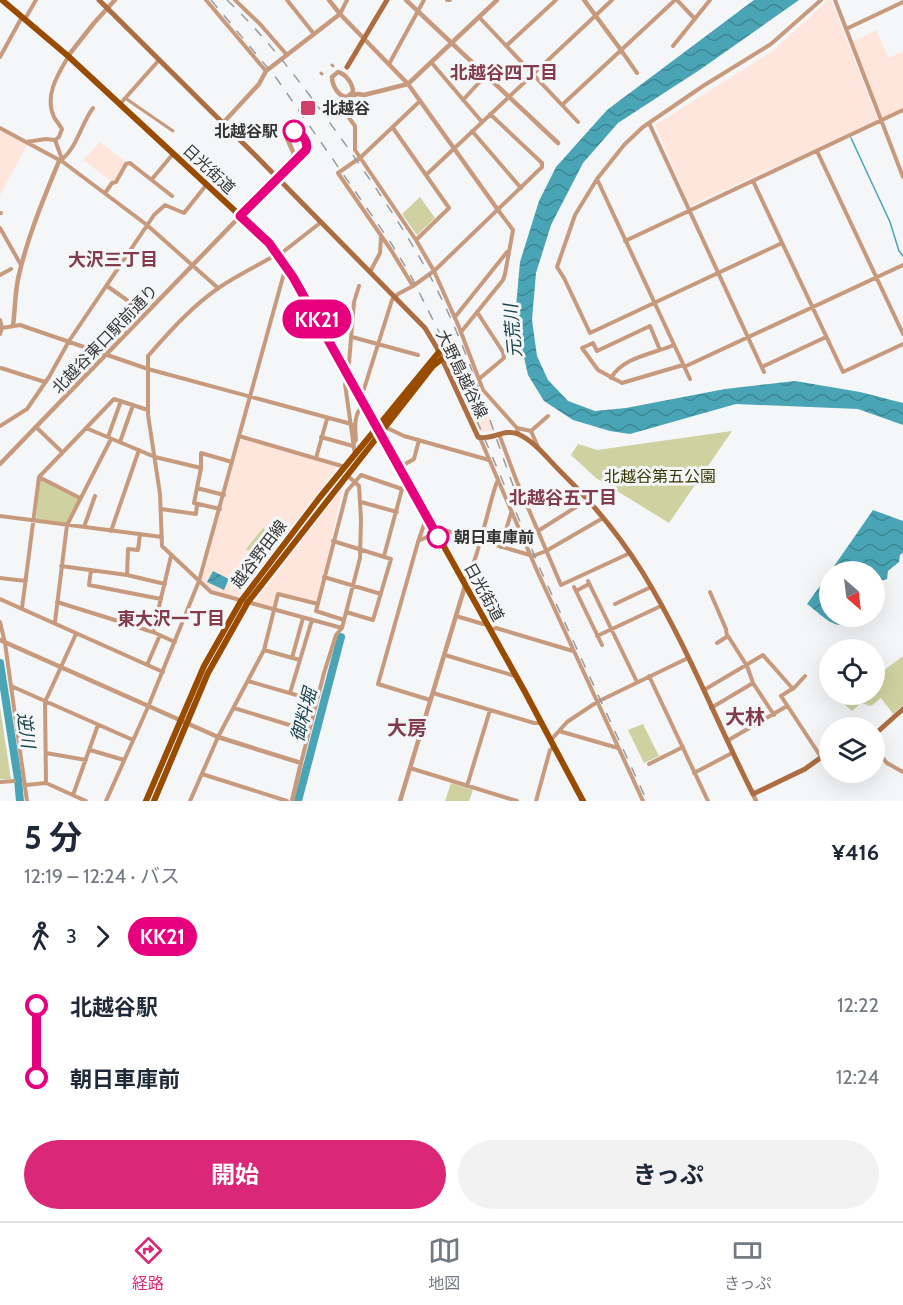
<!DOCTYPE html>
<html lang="ja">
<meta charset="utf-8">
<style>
body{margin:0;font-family:Cabin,"Noto Sans JP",sans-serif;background:#f2f2f3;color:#1f2937;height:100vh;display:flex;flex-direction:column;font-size:22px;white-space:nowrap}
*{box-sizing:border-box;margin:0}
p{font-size:20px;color:#747a83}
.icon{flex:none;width:33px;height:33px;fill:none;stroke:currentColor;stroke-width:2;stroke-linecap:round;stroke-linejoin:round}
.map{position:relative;height:801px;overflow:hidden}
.drawer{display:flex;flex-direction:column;background:#fff;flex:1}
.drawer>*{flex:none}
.badge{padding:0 12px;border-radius:20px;font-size:21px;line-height:39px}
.needle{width:39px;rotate:152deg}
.tools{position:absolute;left:819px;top:561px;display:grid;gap:12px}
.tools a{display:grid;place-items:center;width:66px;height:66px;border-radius:50%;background:#fff;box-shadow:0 6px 24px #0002;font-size:30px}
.map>.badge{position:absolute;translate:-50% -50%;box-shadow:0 0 0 3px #fff}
.legs{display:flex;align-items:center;gap:9px;height:66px;padding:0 24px;font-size:20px}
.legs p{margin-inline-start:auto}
.summary{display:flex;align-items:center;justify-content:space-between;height:102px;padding:0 24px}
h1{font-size:33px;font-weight:700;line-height:45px}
.cta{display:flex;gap:12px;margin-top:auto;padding:12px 24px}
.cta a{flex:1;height:69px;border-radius:36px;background:#db2777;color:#fff;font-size:24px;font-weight:700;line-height:69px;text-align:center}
.cta a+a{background:#f2f2f3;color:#1f2937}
ul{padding:0 24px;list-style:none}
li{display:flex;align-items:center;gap:21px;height:72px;font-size:22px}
li i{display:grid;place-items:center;width:9px;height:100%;margin:0 8px;background:currentColor}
li i::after{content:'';width:15px;height:15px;margin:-8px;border:4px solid;border-radius:50%;background:#fff}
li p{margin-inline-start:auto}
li:first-child i{background:linear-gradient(#0000 50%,currentColor 0)}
li:last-child i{background:linear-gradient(currentColor 50%,#0000 0)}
.menu{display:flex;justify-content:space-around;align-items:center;height:84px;border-top:2px solid #e0e1e3;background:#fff;font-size:16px;color:#747a83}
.menu a{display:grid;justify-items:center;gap:3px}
.menu .active{color:#db2777}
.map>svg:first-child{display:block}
</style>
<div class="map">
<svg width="903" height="801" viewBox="0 0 903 801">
<defs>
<pattern id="water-waves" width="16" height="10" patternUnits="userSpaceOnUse" patternTransform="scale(1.5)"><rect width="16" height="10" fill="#49a5b5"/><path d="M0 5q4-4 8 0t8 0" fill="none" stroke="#3d8794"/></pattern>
</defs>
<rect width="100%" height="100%" fill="#f4f6f8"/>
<path fill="#ffe6dd" d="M828,0H831L878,120L690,206L655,125L774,50Z
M876,30L889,58L903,51V109L881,119L853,42Z
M0,130L27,145L0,195Z
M100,142L126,162L116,181L112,182L83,160Z
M481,393L494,430L482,432L479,430L466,400Z
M241,438L337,467L237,599L212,590L201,581Z
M343,487L317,602L278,592L274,608L254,603Z"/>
<path fill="#cfd2a0" d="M420,197L435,218L417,235L402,214Z
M732,431L669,523L596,478L571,455L578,444L597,450Z
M40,479L79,499L66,523L36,519Z
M263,528L276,538L259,559L246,549Z
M903,656V705L893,714L881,698L871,706L861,703L852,711L842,702L851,695L874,694L875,677Z
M0,707L11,779H0Z
M643,724L659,756L644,763L628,730Z
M451,783L473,790L469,801H445Z"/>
<path fill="url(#water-waves)" d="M754,0H799L701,69L618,123L583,163L551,225L536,273L532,320L537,356L548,380L568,401L595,411L626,408L725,389L795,381L860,392L903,403V425L858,409L736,404L630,434L610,431L573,420L544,401L528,375L515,318L520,262L539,201L556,167L607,110Z
M873,510L903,521V553L900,555L899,562L888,571L887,579L880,581L878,589L875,592L874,572H830Z
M213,571L229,579L224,590L207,582Z
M830,572V616L861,617L859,622C833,631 827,619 807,604Z"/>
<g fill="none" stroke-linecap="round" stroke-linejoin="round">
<path stroke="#49a5b5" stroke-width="1.5" d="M851,138L890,222L899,251L903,256"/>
<path stroke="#49a5b5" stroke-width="8" d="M0,663L18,779L20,801
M298,801L341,637"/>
<path stroke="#c79a7e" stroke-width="3" d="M332,65L333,66
M321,73L322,74
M125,98L173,131"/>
<path stroke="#c79a7e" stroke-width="4" d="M206,0L266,71
M235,0L260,24L287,55
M287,0L314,34
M447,0H450
M677,0L695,19
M835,0L903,177
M340,14L347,0
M479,17L578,122
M25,19L36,0
M846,29L903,2
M506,46L556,0
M673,46L710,0
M621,50L637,73
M0,57L22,17
M431,62L482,122
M389,64L424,0
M463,100L486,75
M120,104L159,60
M562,105L675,0
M341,107L355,126V150L416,240L434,271L459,327L483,390L517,428L518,434
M649,123L764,372
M0,128L63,162L147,225L218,288
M393,128L449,208L416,240
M472,131L521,188
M26,142L46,139L55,140
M817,151L903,334
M62,159L55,140L59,137L62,129C60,125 56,121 54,117C44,96 58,74 68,57
M61,160C77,148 81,124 93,108
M426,175L612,0
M152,179L173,154
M597,179L690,379
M753,181L843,372L903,344
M105,193L112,183L116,182L126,164L130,163L172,196
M0,213H1
M0,228L21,265
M625,241L903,110
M782,243L590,333L564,278L557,267L575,215L597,179L624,145L643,127L703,86L771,44L821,0
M277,254C259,265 238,275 220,287C192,306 170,331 148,356V415L160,494L162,546L211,592L342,628
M279,255L320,223
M370,272L380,253L381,237
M0,275L11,269
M107,286L134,305
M413,286L434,271L542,167V163L490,114
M477,312L503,352L504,358L479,379
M455,317L507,252
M0,320L2,328L0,334
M2,328L20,325L148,369L355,425
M461,332L503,280L505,274L513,230L498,210
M352,337L418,355
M660,350L650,326L597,351L593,343L582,348L598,370L622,383L683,365
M343,366L349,363L354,302L359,286
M684,367L903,265
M762,367L826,337
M1,368L45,382
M349,377L345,384L355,455
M611,378C623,357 653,354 674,345
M361,395L364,389L392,300L398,294L413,286L391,250L338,173L361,157L420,101
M0,426L27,409L49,377L69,341L154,215L165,205L184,213L207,184
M36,427L62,452
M385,427L404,436L489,460
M86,428L155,457L201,468
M517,428L531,431
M499,434L517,482L561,585L630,553
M239,436L345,467
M108,437L121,401
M321,437L353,446
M480,438L538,573L643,801
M120,442L133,405
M354,443L356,440C355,429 353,411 365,405
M538,447L531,431L548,416
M316,458L327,419
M400,467L414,459L419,440
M39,477L80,498
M197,488L224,495
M361,502L397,512
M161,509L196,514L197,504
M220,509L194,503L201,468V453L232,462
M0,516L162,537
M427,516L418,542L378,684L430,700
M84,527L95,496
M434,527L533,556L546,551L603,518
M111,531L139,450
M538,531L587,500
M333,541L391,559L373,620L346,612
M418,541L436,533
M501,547L511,513
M384,556L402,489
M61,566L127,575L165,584
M91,570L89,585L161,599
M127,575L128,549L138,550L140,534
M324,577L381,594
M0,578L26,581
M588,581L637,682
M463,582C476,573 489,501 497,482
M574,587L602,645
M576,591L589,584
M710,592L726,629L727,636
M0,599L163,672
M57,602L153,632L175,642
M615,604L651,587
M22,608L39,477L114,399L148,410
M456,616L483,624L486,623
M344,620L316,611L347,491L361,475L402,489L410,486
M0,622L5,643L27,801
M55,622L67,525L111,439
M491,630L496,628L573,651
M153,632L171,556
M597,636L661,606
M717,643L728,636L747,666L753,683L774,715
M264,650L300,660
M445,655L515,676
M292,658L303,618
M147,665L160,635
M649,676L708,801
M805,676L795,687L781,696L821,757
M248,681L317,701
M11,686L133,740
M704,690L763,655L793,689
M290,693L312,620
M433,693L534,723H541
M234,708L309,731
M711,708L753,683
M559,731L618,748
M551,740L567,722L597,702L688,658
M727,741L787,706
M874,748L887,763L903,772
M90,750L124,760
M46,753L86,760
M301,763L324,673L336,635L342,628L360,558L361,519L359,486L348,476
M649,764L683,747
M410,768L517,801
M694,773L732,753
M202,774L287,801
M0,782L14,781
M46,783L45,702L76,634
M26,785L46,783L86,801
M467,786L490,710
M73,795L98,725
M106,801L148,707L199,581L286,266
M190,801L218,737L264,650L278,594L318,604
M536,801L550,750L554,747"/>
<path stroke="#c79a7e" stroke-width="4.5" d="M329,0L340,14L408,84L498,210
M406,0L558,143
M584,0L621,50
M68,56L94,23L115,0
M338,72C346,74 353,84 353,92L347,97C339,97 332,86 332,77Z
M350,96L358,94L364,95L408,84L497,0
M223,123L259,84L266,71L340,14
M13,326C15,310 15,294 18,279C27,238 43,200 59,161
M0,464L277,178L306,150V142L296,131L290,132L286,136L294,154L277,178
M0,640L218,737L301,763L292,801
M753,794L756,801
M400,801L465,586"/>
<path stroke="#ad6d41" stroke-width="5" d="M99,0L254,154L425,328L437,348L478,437C491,441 504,428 518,434C534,441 547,458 559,470C591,501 620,536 643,573C686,643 716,721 753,794L805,769L830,751
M347,67L387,0
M874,735L903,709"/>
<path stroke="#994b00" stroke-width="6" d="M2,0L68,56L260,234L279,255L300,288L525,692L583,801
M146,801L204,666L241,601L320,497L439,352
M154,801L208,673L248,602L433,366L442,359"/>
<path stroke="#9a9b9c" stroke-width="1.5" stroke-dasharray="10 10" stroke-linecap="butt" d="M211,0L277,79L391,243L410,274L440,334L541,571L647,801
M227,0C272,43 307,91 343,141C381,195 418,248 446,308C473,366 492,428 514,488"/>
</g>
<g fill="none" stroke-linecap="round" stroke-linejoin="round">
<g stroke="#fff" stroke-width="14">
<path id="line-1" d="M294,131C302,133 309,142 306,150L240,216L269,243L293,277L438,537"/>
</g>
<use href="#line-1" stroke="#e6007e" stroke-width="9"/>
</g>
<rect fill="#ce406a" stroke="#f4f6f8" stroke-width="2" x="300" y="100" width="16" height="16" rx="3"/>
<g fill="#fff" stroke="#e6007e" stroke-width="3">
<circle cx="294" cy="131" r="10"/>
<circle cx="438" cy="537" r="10"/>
</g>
<g text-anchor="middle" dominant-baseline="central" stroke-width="6" stroke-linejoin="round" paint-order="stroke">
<g font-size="16" font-weight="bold" fill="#333334" stroke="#f4f6f8" text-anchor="start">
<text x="322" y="108">北越谷</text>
</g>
<g font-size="16" font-weight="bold" fill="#333334" stroke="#f4f6f8" text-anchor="end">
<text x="278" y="131">北越谷駅</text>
<text x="454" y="537" text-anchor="start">朝日車庫前</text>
</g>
<g font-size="16" fill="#333334" stroke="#f4f6f8">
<text transform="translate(209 169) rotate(43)">日光街道</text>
<text transform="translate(105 339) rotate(-46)">北越谷東口駅前通り</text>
<text transform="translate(462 374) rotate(64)">大野島越谷線</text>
<text transform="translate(259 554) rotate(-53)">越谷野田線</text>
<text transform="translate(484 592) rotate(61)">日光街道</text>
</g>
<g font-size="16" fill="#373800" stroke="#f4f6f8">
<text x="660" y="476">北越谷第五公園</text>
</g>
<g font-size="18" font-weight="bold" fill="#833b4c" stroke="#f4f6f8">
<text x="504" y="73">北越谷四丁目</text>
<text x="113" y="260">大沢三丁目</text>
<text x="563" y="498">北越谷五丁目</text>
<text x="171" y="619">東大沢一丁目</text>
</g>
<g font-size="18" font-style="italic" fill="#19434a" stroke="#f4f6f8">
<text transform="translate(513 331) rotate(-95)">元荒川</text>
<text transform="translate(304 715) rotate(-75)">御料堀</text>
<text transform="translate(26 730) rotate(82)">逆川</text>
</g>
<g font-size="20" font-weight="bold" fill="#833b4c" stroke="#f4f6f8">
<text x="745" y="717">大林</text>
<text x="407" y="728">大房</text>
</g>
</g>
</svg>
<div class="tools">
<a><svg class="needle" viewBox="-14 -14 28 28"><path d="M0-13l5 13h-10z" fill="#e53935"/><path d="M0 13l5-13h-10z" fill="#747a83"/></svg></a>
<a><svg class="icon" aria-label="locate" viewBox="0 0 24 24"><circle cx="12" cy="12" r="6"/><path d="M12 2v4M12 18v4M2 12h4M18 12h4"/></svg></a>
<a><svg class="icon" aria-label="layers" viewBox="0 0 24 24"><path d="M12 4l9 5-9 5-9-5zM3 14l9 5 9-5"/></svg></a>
</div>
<b class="badge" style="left:317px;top:319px;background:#e6007e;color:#fff">KK21</b>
</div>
<section class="drawer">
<div class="summary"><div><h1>5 分</h1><p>12:19 – 12:24 · バス</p></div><b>¥416</b></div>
<div class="legs"><svg class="icon" aria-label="walk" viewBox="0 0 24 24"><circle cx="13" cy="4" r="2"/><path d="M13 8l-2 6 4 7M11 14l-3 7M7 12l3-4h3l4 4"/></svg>3<svg class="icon" aria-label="forward" viewBox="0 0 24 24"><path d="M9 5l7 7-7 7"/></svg><b class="badge" style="background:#e6007e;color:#fff">KK21</b></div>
<ul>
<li><i style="color:#e6007e"></i><b>北越谷駅</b><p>12:22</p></li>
<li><i style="color:#e6007e"></i><b>朝日車庫前</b><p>12:24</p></li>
</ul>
<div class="cta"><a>開始</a><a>きっぷ</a></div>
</section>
<nav class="menu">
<a class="active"><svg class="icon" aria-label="directions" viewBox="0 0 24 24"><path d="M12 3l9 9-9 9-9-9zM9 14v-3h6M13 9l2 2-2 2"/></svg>経路</a>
<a><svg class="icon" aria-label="map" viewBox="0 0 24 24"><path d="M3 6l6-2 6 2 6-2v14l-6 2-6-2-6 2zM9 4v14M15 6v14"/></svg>地図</a>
<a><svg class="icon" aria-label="tickets" viewBox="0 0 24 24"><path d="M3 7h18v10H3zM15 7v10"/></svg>きっぷ</a>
</nav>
